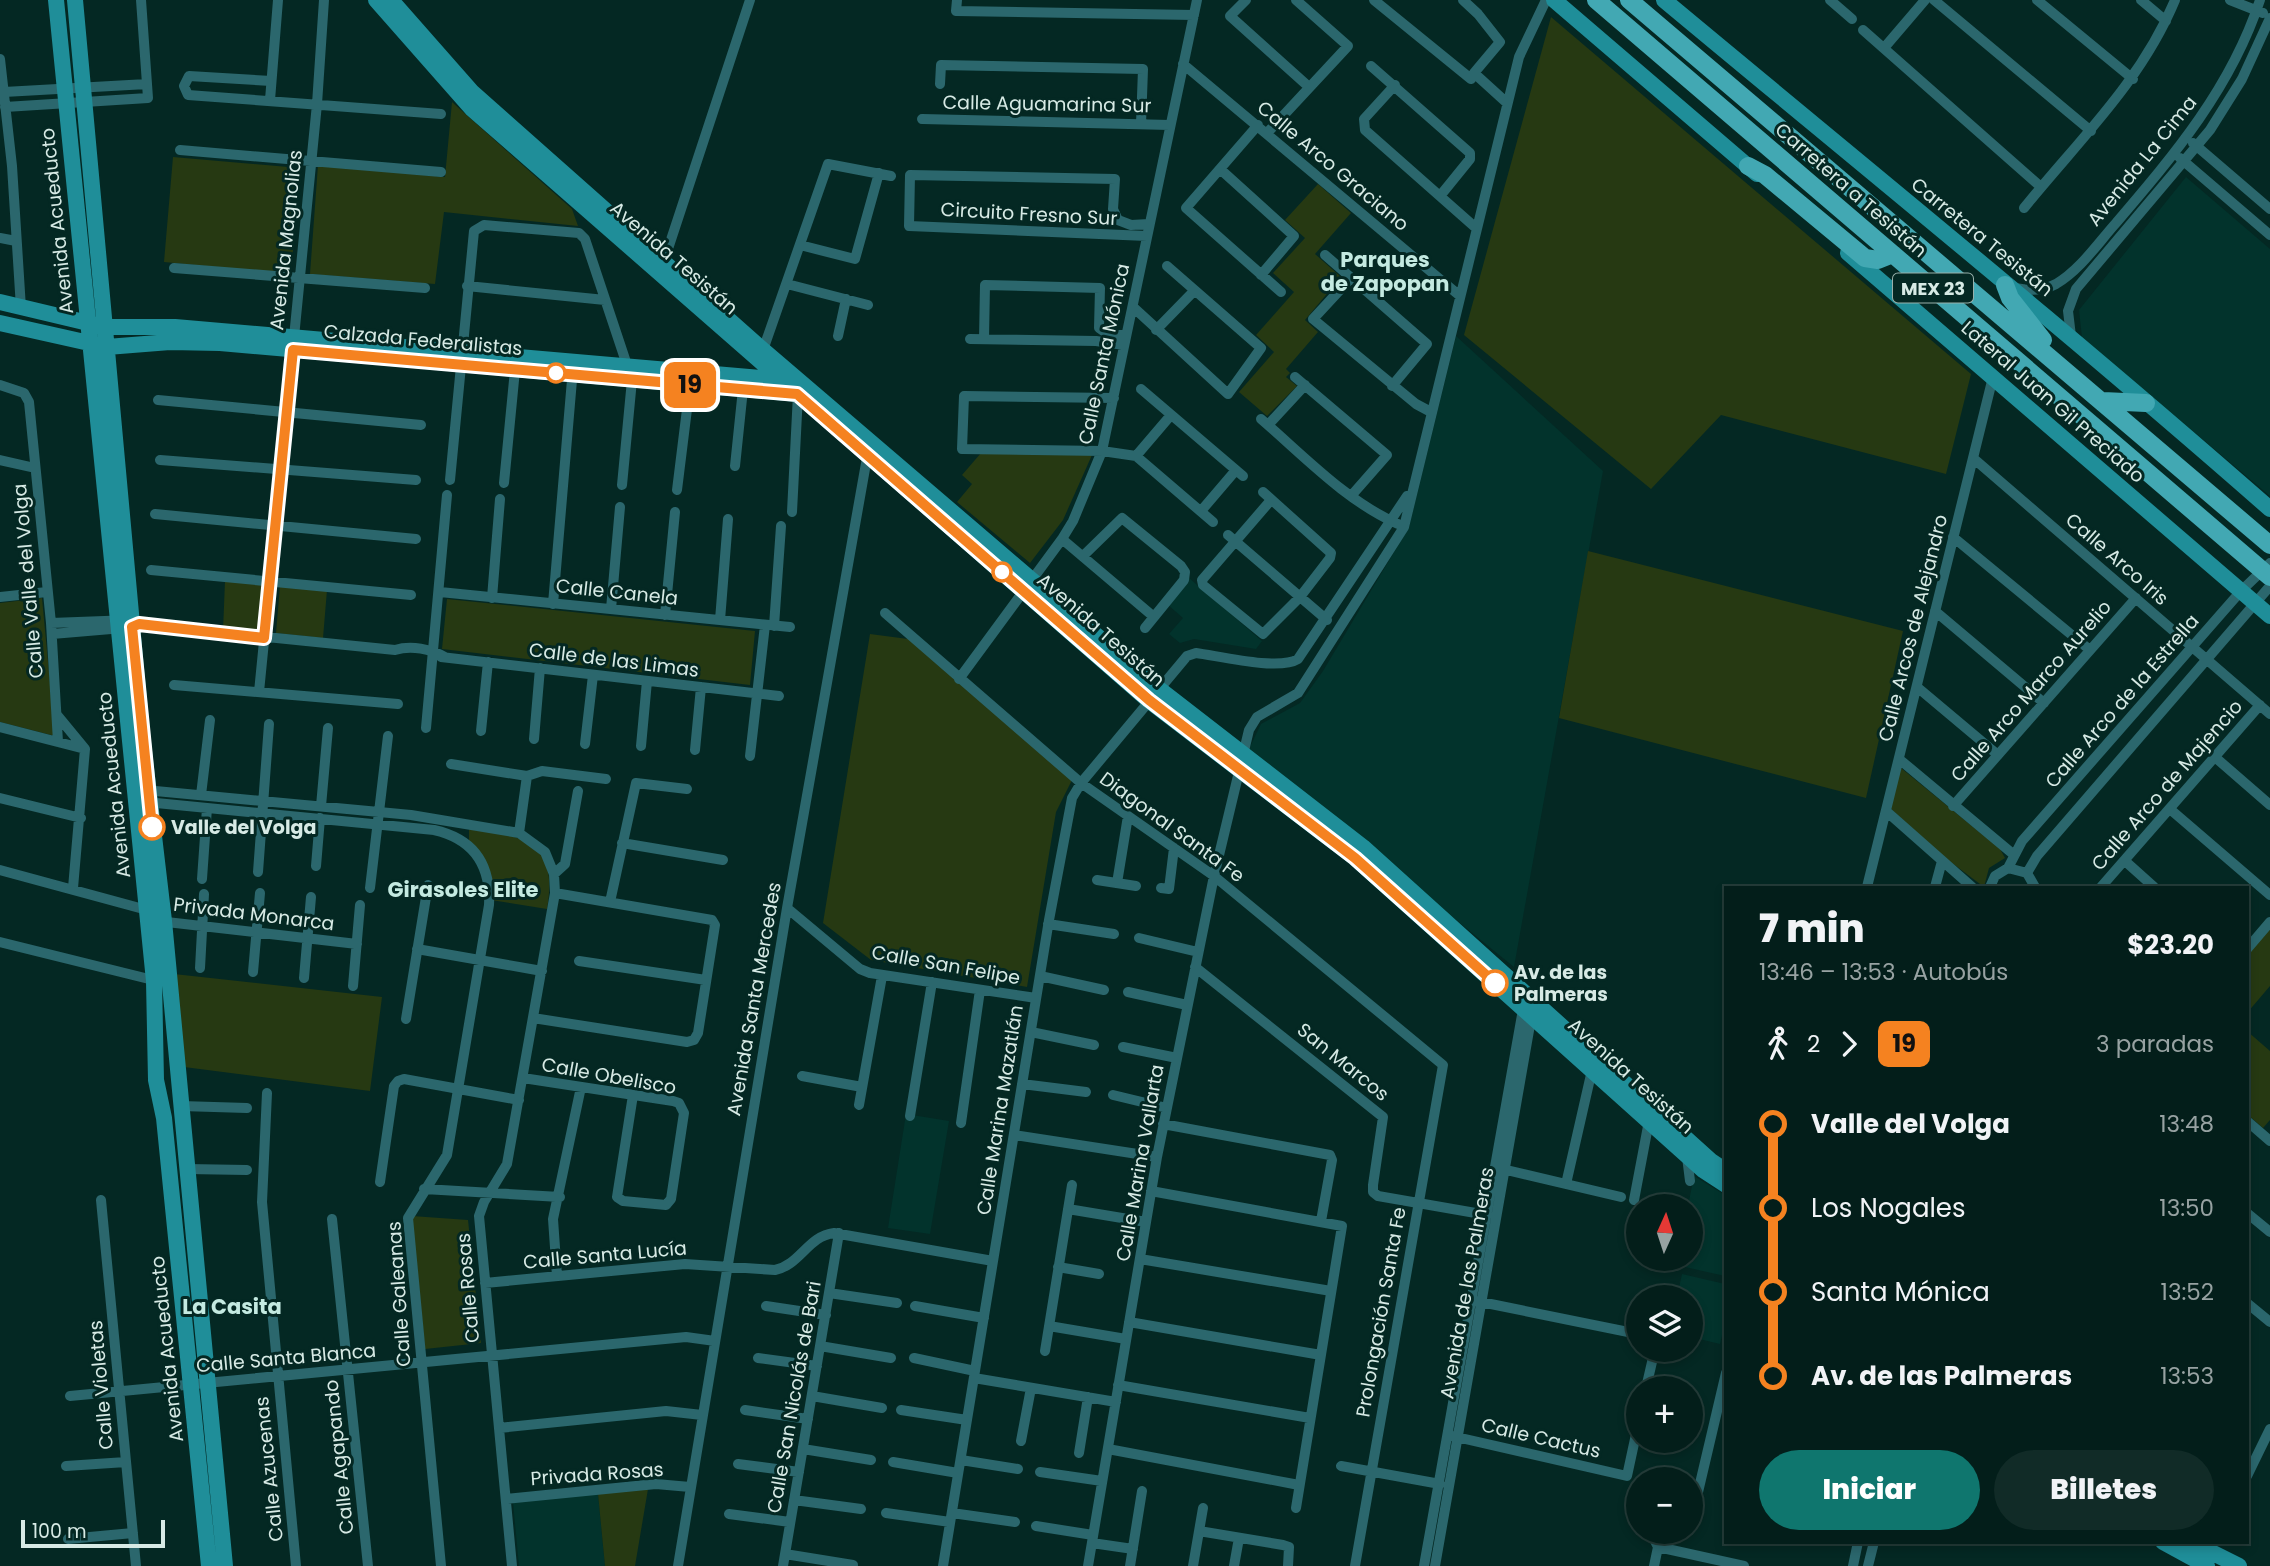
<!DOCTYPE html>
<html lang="es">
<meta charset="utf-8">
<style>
body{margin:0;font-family:Poppins,sans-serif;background:#112b27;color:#f1f3f6;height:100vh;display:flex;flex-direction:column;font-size:26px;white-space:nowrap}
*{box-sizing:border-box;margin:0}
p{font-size:23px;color:#97a2a2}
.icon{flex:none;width:38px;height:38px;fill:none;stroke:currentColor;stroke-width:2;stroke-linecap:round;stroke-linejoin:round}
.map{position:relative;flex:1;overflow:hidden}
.side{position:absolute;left:1724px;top:886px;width:525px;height:658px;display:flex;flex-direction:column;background:#031e1a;border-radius:0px;box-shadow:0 4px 10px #0003,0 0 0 2px #243c39}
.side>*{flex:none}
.badge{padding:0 14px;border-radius:10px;font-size:24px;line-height:46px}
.needle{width:46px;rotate:3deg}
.fabs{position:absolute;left:1626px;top:1194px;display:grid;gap:14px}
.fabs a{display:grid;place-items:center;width:77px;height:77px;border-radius:50%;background:#031e1a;box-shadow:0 4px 10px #0003,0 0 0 2px #243c39;font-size:35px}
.scale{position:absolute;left:21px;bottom:18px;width:144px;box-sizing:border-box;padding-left:7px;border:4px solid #d7eae5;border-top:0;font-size:19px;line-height:24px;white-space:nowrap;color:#d7eae5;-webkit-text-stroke:5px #042823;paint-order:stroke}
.map>.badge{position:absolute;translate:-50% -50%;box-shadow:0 0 0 4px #fff}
.legs{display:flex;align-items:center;gap:10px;height:77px;padding:0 35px;font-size:23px}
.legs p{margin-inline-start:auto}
.summary{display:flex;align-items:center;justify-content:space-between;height:119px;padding:0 35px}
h1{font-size:38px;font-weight:800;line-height:52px}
.cta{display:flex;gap:14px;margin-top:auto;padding:14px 35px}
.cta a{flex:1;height:80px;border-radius:42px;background:#0f766e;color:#fff;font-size:28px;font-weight:800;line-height:80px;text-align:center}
.cta a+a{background:#112b27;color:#f1f3f6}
ul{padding:0 35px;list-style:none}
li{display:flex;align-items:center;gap:24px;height:84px;font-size:26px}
li i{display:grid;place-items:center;width:10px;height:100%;margin:0 9px;background:currentColor}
li i::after{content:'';width:18px;height:18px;margin:-9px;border:5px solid;border-radius:50%;background:#031e1a}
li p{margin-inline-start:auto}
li:first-child i{background:linear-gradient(#0000 50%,currentColor 0)}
li:last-child i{background:linear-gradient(currentColor 50%,#0000 0)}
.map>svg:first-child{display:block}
</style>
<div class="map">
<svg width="2270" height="1566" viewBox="0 0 2270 1566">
<rect width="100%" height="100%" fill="#042823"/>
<path fill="#02332c" d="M2186,177L2270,249V496L2082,338L2079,310Z
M1456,336L1603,471L1514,967L1248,751L1261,724L1300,703L1323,671L1409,527Z
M1189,578L1262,641L1256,649L1194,639L1180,643L1169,634L1183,618L1167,604Z
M906,1114L949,1121L930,1234L888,1228Z
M1694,1176L1725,1195V1276L1676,1265L1677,1258H1690V1206H1688Z
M1682,1274L1725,1284V1322L1720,1344L1691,1337L1690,1297H1677Z
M598,1494L605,1566H519L513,1502Z"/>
<path fill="#263912" d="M1551,17L1971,374L1946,474L1721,415L1651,489L1464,335Z
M452,102L572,209L578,226L444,212L435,284L310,274L318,165L445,177Z
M173,157L300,168L291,274L164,262Z
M1318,184L1351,213L1315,254L1341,277L1305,320L1318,332L1286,369L1290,373L1286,377L1297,386L1267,416L1239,392L1274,352L1256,335L1294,292L1273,273L1305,238L1285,220Z
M981,453L1092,455L1063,520L1030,563L957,502L972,484L962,475Z
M1588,551L1903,631L1866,798L1559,718Z
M225,581L267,585L263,634L223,631Z
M280,586L327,590L323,638L276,633Z
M42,598L55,736L0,722V603Z
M447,599L755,631L750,685L442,649Z
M870,634L908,639L1072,780L1056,812L1027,987L871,960L823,923Z
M1901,768L2000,849L2005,858L1989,868L1984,887L1944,857L1890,808Z
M469,827C523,837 559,841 547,909L491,900L469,842Z
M2270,928V986L2247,1013V954Z
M174,974L382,997L370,1091L184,1067Z
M2247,1031L2270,1051V1120L2263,1128L2247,1114Z
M412,1216L468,1220L481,1343L425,1349Z
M648,1489L635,1566H605L598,1494Z"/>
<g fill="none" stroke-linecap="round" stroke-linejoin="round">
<path stroke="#2b676d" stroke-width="10" d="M957,0L956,11L1194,15
M1246,0L1230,16L1309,87
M1374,0L1471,79L1474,73L1507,103
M1463,0L1478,14L1500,42L1474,73
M1830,0L1852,19
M1934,0L2091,131
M2037,0L2133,79
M2141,0L2166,21
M2230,0L2263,13
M1863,30L2041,187
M1884,48L1925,0
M0,59L12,166L21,308
M1183,64L1460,296
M1371,66L1470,153V159L1440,196
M271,81L189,76L184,86L188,95L441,114
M940,84L941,65L1143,69L1141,124
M1395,85L1364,119L1365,130L1476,228
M4,92L147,84
M270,100L278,0
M5,107L148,98L141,0
M922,119L1170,125
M1258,125L1186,208L1281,292
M1268,132L1348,46L1296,0
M2193,143L2270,209
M180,150L441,172
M2180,158L2270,235
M1220,169L1294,236L1261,275
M2024,208C2078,141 2141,82 2175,0
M1147,236L909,226L910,175L1115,179L1113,209L1118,220L1131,225L1149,224
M0,238L16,241
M800,245L855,259L879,173
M1325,255L1427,344L1392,386
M662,267L750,0
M174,268L425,288
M1351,278L1313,319L1416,404L1431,412
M787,284L868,305
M467,286L605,300
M2015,288C2029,291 2043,291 2056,284C2080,270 2098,243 2116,223C2175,154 2231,88 2260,0
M1133,307L1228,394L1261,348L1167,266
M1156,330L1194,291
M838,336L846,299
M2071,336L2068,311L2076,289L2210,130L2242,79L2270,18
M970,339L1096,341L1124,345
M984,339L985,285L1100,288L1099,328L1109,335H1126
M763,350L828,164L891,176
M1295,377L1387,455L1351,496
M0,385L24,393L29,402L51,623L58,742
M1141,389L1243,476
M1114,398L964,396L962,449L1102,451L1136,456L1213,522
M158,400L421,425
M1261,419C1304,456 1346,501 1398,524
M1268,425L1305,385
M1136,456L1171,415
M1973,458L2270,714
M0,460L35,468
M160,460L416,480
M735,466L743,389
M450,480L474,231L484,225L579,233L585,239L632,380L622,485
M504,483L515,370
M677,490L690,385
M1263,492L1331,553L1330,558L1300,597L1263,634L1203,585L1202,580L1271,500
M1201,511L1236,470
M792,512L798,394
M155,514L416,539
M1228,535L1327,620
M1953,537L2090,650
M1062,539L1154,617
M1083,556L1122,518L1181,566L1185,572L1184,580L1145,628
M151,570L411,595
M440,592L790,627
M0,597L47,592
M492,598L500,499
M553,604L573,368
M611,609L620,507
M1935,611L2044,703
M885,613L1081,783L1214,876L1443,1065L1355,1566
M665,615L675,512
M720,620L728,519
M51,623L131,620L139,624L395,650C411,645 431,649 445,657
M774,626L781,526
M52,634L123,628
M441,657L779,696
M959,679L1062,539L1073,521L1102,451L1197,0
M174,685L398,704
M1917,687L1998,755
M259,692L317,104L324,0
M57,715L85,749L73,888
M0,727L85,749
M426,728L447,495
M481,731L488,662
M534,739L540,668
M585,744L593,675
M641,746L647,681
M695,750L701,687
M750,756L765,625
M2216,758L2270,805
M1899,759L2013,854
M451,764L527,776L542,771L606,779
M145,790L411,815L519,833L545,852L554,874L555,893L507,1164L484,1202L479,1216L512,1566
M201,795L210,720
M0,798L81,818
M146,802L434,830C474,839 491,865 489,905L447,1155L408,1218L441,1566
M321,806L328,728
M1953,806L2136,598
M2171,810L2270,895
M1886,811L1972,887
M519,833L527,776
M622,843L723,860
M2125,861L2154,887
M316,866L320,818
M2008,868L2022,841L2241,591L2270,563
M0,870L147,910
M258,872L269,724
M2027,873L2037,856L2270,586
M554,874L565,864L578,791
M202,879L207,808
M1097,880L1136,886
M1117,883L1128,816
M1867,887L1993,377
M1935,887L1942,861
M1990,887L1995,876L2008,868L2027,873L2035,887
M2101,887L2260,705
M370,888L388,736
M1161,888L1169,889L1174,848
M610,902L636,783L687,789
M787,908L860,969L870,973L1036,998
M158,921L357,944
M1048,924L1114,934
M1139,938L1198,952
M0,942L157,981
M417,949L542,971
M2247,949L2270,922
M579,961L706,980
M1195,967L1383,1117L1373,1185V1192L1378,1196L1487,1215
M200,968L204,894
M253,972L260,893
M1040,976L1104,990
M304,978L311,897
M353,986L360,905
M1128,992L1187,1005
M533,1018L687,1042L694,1040L698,1033L715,925L712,920L555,893
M406,1019L428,885
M1031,1032L1094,1045
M1123,1047L1177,1058
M802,1076L862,1087
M523,1078L673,1101L679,1103L684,1113L671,1199L666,1205L623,1201L617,1197L633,1095
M1022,1084L1086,1092
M267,1093L262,1202L296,1566
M1113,1095L1167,1108
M859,1105L882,976
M181,1106L247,1108
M910,1116L932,982
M2247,1121L2270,1141
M961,1123L980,990
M1163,1124L1330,1155L1332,1160L1321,1221
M1014,1135L1157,1157
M1687,1157L1690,1181
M1498,1168L1621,1197
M187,1169L247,1170
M380,1182L394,1086L398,1081L404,1079L519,1100
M1566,1184L1592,1070
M424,1189L560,1197
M1151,1191L1342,1226L1296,1508
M101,1200L136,1566
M1634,1200L1649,1121
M1068,1209L1146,1222
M2247,1213L2270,1232
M332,1219L368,1566
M1140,1259L1331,1291
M1058,1267L1099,1274
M557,1276L553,1219L581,1087
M485,1283L685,1264L775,1270C800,1265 808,1236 834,1233L993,1261
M829,1293L897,1303
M1476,1301L1638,1334
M2247,1303L2270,1322
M766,1306L826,1315
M915,1306L984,1318
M1129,1322L1321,1355
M1049,1326L1126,1339
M820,1346L891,1358
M1045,1351L1072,1185
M758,1358L817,1366
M914,1358L975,1371
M974,1378L1116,1402
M1118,1385L1310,1418
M1646,1388L1655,1349
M70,1396L686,1337L715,1341
M812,1396L882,1408
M745,1410L808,1419
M901,1410L967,1420
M499,1428L666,1411L702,1415
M1452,1436L1627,1476L1638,1425
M1021,1441L1031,1388
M803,1449L871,1460
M1108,1449L1299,1485
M1079,1453L1088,1397
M961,1460L1018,1469
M893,1462L958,1473
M738,1464L799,1472
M66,1466L126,1462
M1341,1466L1440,1484
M1040,1472L1102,1481
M2247,1476L2270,1429
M1690,1490L1698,1492L1726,1373
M506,1499L656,1484L690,1487
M794,1500L861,1509
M886,1513L950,1522
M952,1513L1015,1522
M729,1514L790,1522
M1036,1526L1093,1535
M1199,1531L1283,1545L1289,1547L1288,1566
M1650,1531L1658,1547L1654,1566
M68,1539L133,1533
M1092,1543L1133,1549
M1658,1547L1744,1566
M785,1554L853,1565
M678,1566L787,908L868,452
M783,1566L839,1233
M943,1566L1049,920L1072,798L1081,783L1187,656L1196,653C1219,656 1279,671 1298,659L1407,496
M1088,1566L1157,1157L1214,876L1249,730L1257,717L1298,693L1404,527L1519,57L1546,0
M1130,1566L1142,1491
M1193,1566L1203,1508
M1234,1566L1239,1538
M1424,1566L1522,1015L1528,1005
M1435,1566L1530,1025L1535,1015
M1853,1566L1858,1542
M1868,1566L1874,1542"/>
<path stroke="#1f8e99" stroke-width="16" d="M56,0L154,981L156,1080L164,1118L209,1566
M75,0L142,734L164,921L225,1566
M376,0L472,109L1148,700L1355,858L1703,1170L1726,1185
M391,0L472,92L763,350L1158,688L1363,847L1711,1161L1726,1171
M1554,0L1757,174
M1664,0C1867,169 2072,335 2270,509
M1848,253L2270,616
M0,302L105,327H175L783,380
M0,323L107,347L170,342L220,343L798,394
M2163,1542L2207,1566
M2191,1542L2239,1566"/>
<path stroke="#42a8b3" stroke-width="18" d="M1596,0L2270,577
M1629,0L2270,545
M1748,166L1765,175L1865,258L1878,260L1893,254
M2005,285L2010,298L2043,340
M2103,401L2146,403"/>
</g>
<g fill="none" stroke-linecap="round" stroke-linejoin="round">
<g stroke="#fff" stroke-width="16">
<path id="line-1" d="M152,827L132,627L139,624L264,638L293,350L797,394L1149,700L1355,858L1495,983"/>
</g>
<use href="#line-1" stroke="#f58220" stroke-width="10"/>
</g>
<g fill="#fff" stroke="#f58220" stroke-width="3.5">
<circle cx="556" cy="373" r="9"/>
<circle cx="1002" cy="572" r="9"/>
<circle cx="152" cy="827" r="12"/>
<circle cx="1495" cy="983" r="12"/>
</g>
<g text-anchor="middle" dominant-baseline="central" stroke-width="6" stroke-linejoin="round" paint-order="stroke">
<rect fill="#042823" stroke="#98b0ab" stroke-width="2" x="1893" y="273.5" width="80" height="29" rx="5"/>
<g font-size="18" font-weight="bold" fill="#d7eae5">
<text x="1933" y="288">MEX 23</text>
</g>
<g font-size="19" fill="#d7eae5" stroke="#042823">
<text transform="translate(1047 104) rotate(1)">Calle Aguamarina Sur</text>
<text transform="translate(2142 161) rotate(-51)">Avenida La Cima</text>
<text transform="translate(1333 166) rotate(40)">Calle Arco Graciano</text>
<text transform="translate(1851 190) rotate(41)">Carretera a Tesistán</text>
<text transform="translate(1029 214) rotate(3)">Circuito Fresno Sur</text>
<text transform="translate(57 221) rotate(-96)">Avenida Acueducto</text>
<text transform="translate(1982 237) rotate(39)">Carretera Tesistán</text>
<text transform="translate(286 240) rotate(-84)">Avenida Magnolias</text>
<text transform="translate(674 258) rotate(41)">Avenida Tesistán</text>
<text transform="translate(423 340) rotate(5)">Calzada Federalistas</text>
<text transform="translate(1104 354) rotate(-78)">Calle Santa Mónica</text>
<text transform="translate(2053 402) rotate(41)">Lateral Juan Gil Preciado</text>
<text transform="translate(2117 559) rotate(41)">Calle Arco Iris</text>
<text transform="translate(28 581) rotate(-95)">Calle Valle del Volga</text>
<text transform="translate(617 592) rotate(6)">Calle Canela</text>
<text transform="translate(1913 628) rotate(-76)">Calle Arcos de Alejandro</text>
<text transform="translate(1101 630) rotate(41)">Avenida Tesistán</text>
<text transform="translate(614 660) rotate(7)">Calle de las Limas</text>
<text transform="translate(2031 691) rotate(-49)">Calle Arco Marco Aurelio</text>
<text transform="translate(2122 701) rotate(-49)">Calle Arco de la Estrella</text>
<text transform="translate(114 785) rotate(-96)">Avenida Acueducto</text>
<text transform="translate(2167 785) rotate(-49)">Calle Arco de Majencio</text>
<text transform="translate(1172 827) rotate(36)">Diagonal Santa Fe</text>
<text transform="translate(254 914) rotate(7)">Privada Monarca</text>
<text transform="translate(946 965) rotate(10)">Calle San Felipe</text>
<text transform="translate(754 999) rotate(-80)">Avenida Santa Mercedes</text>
<text transform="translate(1343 1062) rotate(39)">San Marcos</text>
<text transform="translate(609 1076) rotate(10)">Calle Obelisco</text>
<text transform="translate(1631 1076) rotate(42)">Avenida Tesistán</text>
<text transform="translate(1000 1110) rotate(-81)">Calle Marina Mazatlán</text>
<text transform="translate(1140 1163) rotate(-80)">Calle Marina Vallarta</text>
<text transform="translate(605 1255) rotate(-5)">Calle Santa Lucía</text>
<text transform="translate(1467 1283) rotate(-80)">Avenida de las Palmeras</text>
<text transform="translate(468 1288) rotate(-95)">Calle Rosas</text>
<text transform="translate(399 1294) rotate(-94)">Calle Galeanas</text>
<text transform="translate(1381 1312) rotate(-80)">Prolongación Santa Fe</text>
<text transform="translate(167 1349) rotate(-96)">Avenida Acueducto</text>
<text transform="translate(286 1358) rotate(-5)">Calle Santa Blanca</text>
<text transform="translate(101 1385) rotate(-95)">Calle Violetas</text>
<text transform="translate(794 1397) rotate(-80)">Calle San Nicolás de Bari</text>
<text transform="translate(1541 1438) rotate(13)">Calle Cactus</text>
<text transform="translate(339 1457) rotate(-96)">Calle Agapando</text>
<text transform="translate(269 1469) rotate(-96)">Calle Azucenas</text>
<text transform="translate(597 1474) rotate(-4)">Privada Rosas</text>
</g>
<g font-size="19" font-weight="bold" fill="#d7eae5" stroke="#042823" text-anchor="start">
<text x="171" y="827">Valle del Volga</text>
<text x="1514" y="972">Av. de las<tspan x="1514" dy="22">Palmeras</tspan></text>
</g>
<g font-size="21" font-weight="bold" fill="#c4eae1" stroke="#042823">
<text x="1385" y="259">Parques<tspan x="1385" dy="24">de Zapopan</tspan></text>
<text x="463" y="889">Girasoles Elite</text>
<text x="232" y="1306">La Casita</text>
</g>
</g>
</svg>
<div class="fabs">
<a><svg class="needle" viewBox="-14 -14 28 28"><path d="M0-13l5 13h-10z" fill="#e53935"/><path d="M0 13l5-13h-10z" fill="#97a2a2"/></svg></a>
<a><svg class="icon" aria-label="layers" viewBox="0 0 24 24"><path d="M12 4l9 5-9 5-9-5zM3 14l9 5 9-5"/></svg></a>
<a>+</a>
<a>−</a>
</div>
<div class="scale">100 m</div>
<b class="badge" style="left:690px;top:385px;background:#f58220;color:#111">19</b>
<section class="side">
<div class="summary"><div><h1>7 min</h1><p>13:46 – 13:53 · Autobús</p></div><b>$23.20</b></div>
<div class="legs"><svg class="icon" aria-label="walk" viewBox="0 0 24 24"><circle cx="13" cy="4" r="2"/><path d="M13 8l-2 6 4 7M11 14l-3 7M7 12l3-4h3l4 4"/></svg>2<svg class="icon" aria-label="forward" viewBox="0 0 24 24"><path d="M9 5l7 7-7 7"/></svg><b class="badge" style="background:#f58220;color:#111">19</b><p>3 paradas</p></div>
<ul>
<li><i style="color:#f58220"></i><b>Valle del Volga</b><p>13:48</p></li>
<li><i style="color:#f58220"></i><span>Los Nogales</span><p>13:50</p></li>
<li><i style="color:#f58220"></i><span>Santa Mónica</span><p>13:52</p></li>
<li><i style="color:#f58220"></i><b>Av. de las Palmeras</b><p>13:53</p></li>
</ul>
<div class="cta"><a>Iniciar</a><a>Billetes</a></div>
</section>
</div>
